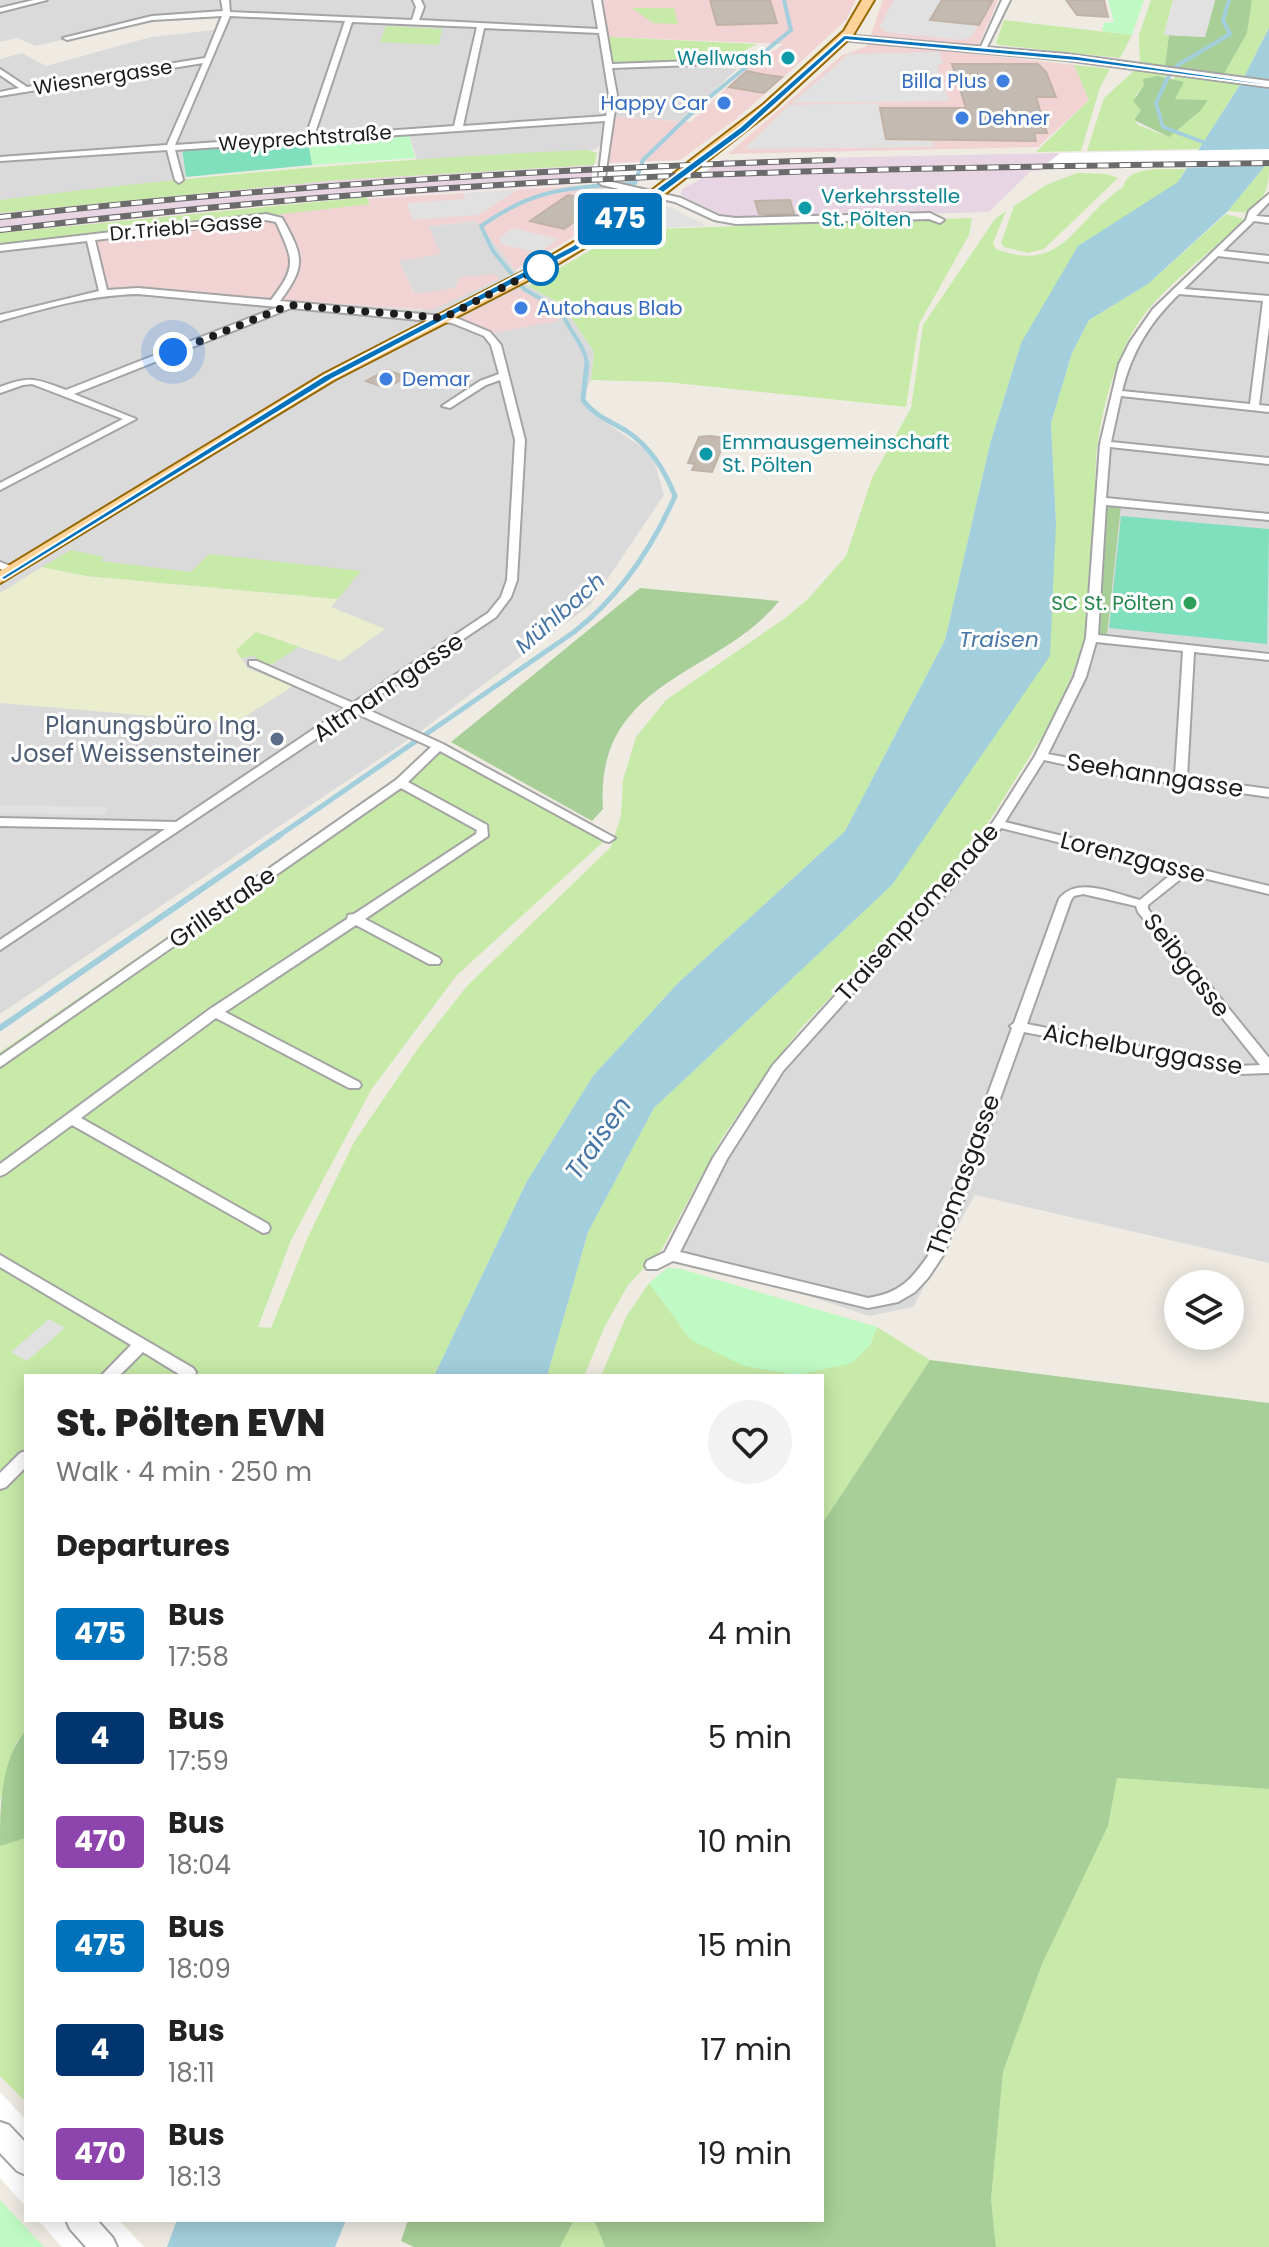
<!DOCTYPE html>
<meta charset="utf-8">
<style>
body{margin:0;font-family:Poppins,sans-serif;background:#f2f2f2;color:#222;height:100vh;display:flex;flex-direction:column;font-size:30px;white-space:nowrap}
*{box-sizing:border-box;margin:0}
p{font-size:26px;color:#767676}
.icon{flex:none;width:44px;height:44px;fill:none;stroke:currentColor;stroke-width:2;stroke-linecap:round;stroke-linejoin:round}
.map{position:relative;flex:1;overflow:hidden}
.panel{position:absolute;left:24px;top:1374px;width:800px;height:848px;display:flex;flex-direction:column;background:#fff;border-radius:0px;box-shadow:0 4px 20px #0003}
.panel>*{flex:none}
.badge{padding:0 16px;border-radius:6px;font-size:28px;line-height:52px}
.controls{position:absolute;left:1164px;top:1270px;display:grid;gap:16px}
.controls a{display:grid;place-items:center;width:80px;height:80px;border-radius:50%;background:#fff;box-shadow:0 4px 20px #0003;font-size:40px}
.you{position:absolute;width:40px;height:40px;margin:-20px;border:6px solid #fff;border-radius:50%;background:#1a73e8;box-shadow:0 0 0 12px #1a73e833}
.map>.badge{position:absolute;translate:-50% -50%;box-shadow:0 0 0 4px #fff}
h2{padding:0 32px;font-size:30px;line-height:72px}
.round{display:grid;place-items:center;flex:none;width:84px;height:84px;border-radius:42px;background:#f2f2f2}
.headline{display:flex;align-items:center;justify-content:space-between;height:136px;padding:0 32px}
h1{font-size:38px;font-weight:800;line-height:60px}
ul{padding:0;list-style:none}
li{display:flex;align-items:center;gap:24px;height:104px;padding:0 32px}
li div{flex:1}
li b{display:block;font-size:30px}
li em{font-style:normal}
li .badge{min-width:88px;font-weight:700;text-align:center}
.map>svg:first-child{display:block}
</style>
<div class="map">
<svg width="1269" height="2247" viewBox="0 0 1269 2247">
<rect width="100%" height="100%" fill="#efebe3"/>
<path fill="#dbdada" d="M0,0H592L603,69L694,65L737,69L682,121L607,117L602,145L593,150L417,160L409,134L182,149L186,180L0,200V59L22,53L46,66L151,37L214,30L219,16L142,21L36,46L17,38L0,42Z
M1269,199V1263L975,1195L913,1307L869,1316L715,1265L671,1255L775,1073L938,895L1041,756L1108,432L1140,342L1152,317Z
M477,221L528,286L563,305L594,352L591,380L581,400L593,414L652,454L664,495L590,605L421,731L0,1014V248L94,234L139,288L422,310L399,261L428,226Z"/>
<path fill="#f0d3d2" d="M600,0H856L846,20L785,76L736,119L680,160L608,163L615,117L691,122L747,68L784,44L608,37Z
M883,0H998L975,54L1074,65L1089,100L1038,147L728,154L841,56L867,46Z
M594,185L630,195L567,241L515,270L477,221L428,226L441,254L399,261L414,294L455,288L459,277L495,274L499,279L432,310L108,288L94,234L369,204L367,199Z
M519,289L553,305L558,311V321L493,333L459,319Z"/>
<path fill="#e8d5e4" d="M1060,153L1040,171H1031L989,212L742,219L725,217L681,195L682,189L701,179L698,177L721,160Z
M594,165L591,182L577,184L300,202L0,233V213L76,205L339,180Z"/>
<path fill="#ebeece" d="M42,567L87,576L338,599L331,607L385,629L340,661L256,632L237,650L247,668L293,686L235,723L0,703V593Z"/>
<path fill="#c7eaa8" d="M1151,0H1173L1164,34L1169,35L1165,66L1140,63L1139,35Z
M1252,0H1269V28L1244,77L1224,74L1247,33Z
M632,8H674L678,24L653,23Z
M1004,20L1132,35L1120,58L999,45L996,43Z
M386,26L442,29L439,45L380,42Z
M608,37L757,44L722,62L614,64Z
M988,55L1110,69L1100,87L1081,151L1036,152L1089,100L1074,65Z
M1135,70L1170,75L1144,85L1135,96L1141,110L1134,120L1138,125L1169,137L1207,100L1175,99L1183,82L1172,80L1176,76L1240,84L1199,149L1087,151L1104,98Z
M588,150L597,153L594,165L339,180L0,213V200C195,176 392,158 588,150Z
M1265,166H1269C1269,191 1265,195 1249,213L1228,211Z
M1186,169L1178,182L1021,343L990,444L945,640L845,831L678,983L593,1076L527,1181L434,1376H26V1730L16,1743L0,1801V1052L396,779L438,741L603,842L456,976L371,1090L291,1240L258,1327L271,1328L308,1237L354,1142L419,1047L467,986L611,847L621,816L623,780L636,737L666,700L784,619L808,599L846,556L872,478L911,408L923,325L995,219L1006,211L993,243L996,249C1064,275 1073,220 1123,187C1128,164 1167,170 1186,169Z
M1077,173L1107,174L1118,178L1044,249L1028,253L1004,247L1001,243L1014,206L1046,185Z
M366,197L370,204L0,246V233Z
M1226,214L1244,219C1210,255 1155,291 1132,333C1107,377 1087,462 1099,511L1084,644L1055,716L990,820L948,874L801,1028L765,1075L722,1138L662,1249L628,1285L605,1326L584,1376H547L588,1232L654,1108L892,885L1056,523L1051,423L1072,353L1089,320L1148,284Z
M972,218L969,235L919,324L906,407L666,382L591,380L594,352L563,305L528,286L626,230Z
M71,550L104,557L101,561L191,572L209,554L361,571L338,599L87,576L42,567Z
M256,632L299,647L269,666L258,662L255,656L241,658L236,650Z
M649,1283L691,1340L870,1345L877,1327L930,1360L822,1524V1376H601L626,1317Z
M1117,1778L1269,1789V2247H996L991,2199L1003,2072L1042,1964L1108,1826Z
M26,1838V2102L0,2076V1846Z
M574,2220H594L605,2247H560Z"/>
<path fill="#a7cf97" d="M1215,0H1252L1247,33L1224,74L1165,66L1169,35L1205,37Z
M1158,76L1184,82L1175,99L1208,100L1200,111L1169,137L1134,120L1141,110L1133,101L1144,85L1143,79Z
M1104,504L1121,505L1107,634L1095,633Z
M640,588L779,601C719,676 594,679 603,809L592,821L451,742Z
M930,1360L1269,1403V1789L1117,1778L1108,1826L1042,1964L1003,2072L991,2199L996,2247H605L594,2220H822V1524Z
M26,1730V1838L0,1846C0,1808 0,1761 26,1730Z
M408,2220H574L560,2247H414L401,2241Z"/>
<path fill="#bffac4" d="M1108,0H1144L1132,35L1102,31L1104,23L1114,22Z
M409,134L415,158L312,165L308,141Z
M667,1268L681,1269L877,1327L870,1345L852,1363L797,1375L744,1366L691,1340L649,1283Z
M0,2200L44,2247H0Z"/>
<path fill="#80dfbc" d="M308,141L312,165L186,177L182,149Z
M1121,516L1269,529L1267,644L1109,628Z"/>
<path fill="#e1e1e1" d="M894,0H943L979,25L970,38L961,40L884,32L885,28H879Z
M1173,0H1215L1205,37L1164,35Z
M939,52L943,64L937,65L949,101L792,103L849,54Z
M878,103L885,141L932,140L934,147L744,149L789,105Z
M517,190L478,215L412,220L407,203L465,199L464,193Z
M660,207H670L707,226L630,229Z
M513,228L558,239L539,253L501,244L499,238Z
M0,805L107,807L105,815L0,813Z
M49,1319L65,1328L27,1361L11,1352Z"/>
<path fill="#a3cfdd" d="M1269,28V161L1228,211L1148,284L1089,320L1072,353L1051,423L1056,523L1050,656L892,885L654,1108L588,1232L547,1376H434L527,1181L593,1076L678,983L845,831L945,640L990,444L1021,343L1078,246L1178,182L1241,83Z
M177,2220H346L335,2247H167Z"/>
<path fill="#fff" d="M1269,149V166L1040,170L1060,153Z
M721,160L698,177L591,181L594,165Z
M0,2092L26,2120V2207L0,2178Z
M38,2220H119L144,2247H62Z"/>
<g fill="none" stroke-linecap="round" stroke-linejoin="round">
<path stroke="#a3cfdd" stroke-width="4" d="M1203,142L1163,127L1156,103L1167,79L1178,65L1230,34L1223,20L1229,0
M587,365C586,345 567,330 562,311L524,289L493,251L481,226C536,187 570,188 635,183L643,160L700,105L791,30L784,0"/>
<path stroke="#a3cfdd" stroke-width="5" d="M277,837L574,632C619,597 652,548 675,496C664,469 650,446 625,430C609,421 594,415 583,400L587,363"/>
<path stroke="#a3cfdd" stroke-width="6" d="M0,1028L280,835"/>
</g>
<path fill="#c3bab2" stroke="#c0b2a5" stroke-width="2" d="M710,0H770L777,23L717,25Z
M942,0H993L979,25L930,20Z
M1066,0H1104L1108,17L1077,15Z
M952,64H1038L1046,72L1056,97H1036L1047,133H1034L1036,141L886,139L880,108H966Z
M747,71L767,75L782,77L764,93L729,87Z
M568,195L602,202L564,229L530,221Z
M790,200L794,214H759L755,201Z
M386,370L407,377L386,388L366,381Z
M710,436L726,438L712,472L692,470L695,464L688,463L699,437Z"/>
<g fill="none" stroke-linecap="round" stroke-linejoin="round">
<g stroke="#a4a4a4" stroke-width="4">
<path id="minor" d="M34,0H47L0,12V8Z
M221,0H229L230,12L412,20L416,7L413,0H421L424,7L419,20L598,29L593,0H601L612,64L694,61L698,63L694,65L612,68L617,95L606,170L605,179L608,181L681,198L719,216L736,218L930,213L944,220L940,223L929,219L736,224L714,220L675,202L602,185L598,182L605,121L175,150L183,180L179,183L175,180L167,150L0,161V157L167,145L203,63L0,96V92L19,88L0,75V69L27,87L205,58L222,16L152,20L67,40L63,38L152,16L223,11ZM230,16L345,21L306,136L175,145ZM352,22L477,27L454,126L314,136ZM484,28L599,33L609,95L606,116L463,126Z
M1002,0H1010L986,49L979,51Z
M1269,194V202L1256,216L1269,217V223L1254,221L1223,251L1269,256V262L1218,256L1184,289L1269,296V327L1259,405L1269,406V412L1121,396L1111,442L1269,458V464L1110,447L1106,498L1269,514V520L1106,505L1098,635L1269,654V660L1194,652L1187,778L1269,789V797L1109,774L1044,760L1005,822L1269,886V894L1187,874L1148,905V909L1269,1058V1073L1239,1074L1024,1032L944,1254L928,1278L915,1292L898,1302L868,1308L673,1261L657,1269H647L645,1265L647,1261L665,1252L713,1158L773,1065L877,949L946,879L993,822L1035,756L1074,677L1086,638L1100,444L1119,364L1130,342L1153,309L1246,220L1249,211ZM1179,294L1263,301L1250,404L1122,391C1132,351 1150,322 1179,294ZM1096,642L1183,651L1175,776L1109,766L1048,754L1086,677ZM1001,828L1175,871L1140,900C1115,894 1077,875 1059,899L1014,1023L1010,1026L1012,1028L930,1253C912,1279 901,1293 868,1298L680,1252L727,1159L783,1071L887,955L954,885ZM1083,894L1136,906L1138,912L1260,1065L1239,1066L1027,1024L1071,900L1074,896Z
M266,214L282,218C303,256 307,265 280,301L454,317L490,332L501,345L525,440L517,580L511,597L496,617L362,707L443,744L615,838L609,842L605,841L440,751L408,782L487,825L488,836L365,919L439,958L441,961L439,964H429L356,925L225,1012L359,1082L361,1085L359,1088H349L216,1018L81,1118L268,1224L270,1228L268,1232L263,1233L72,1125L5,1174L0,1176V1164L210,1009L347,919L348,915L354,914L476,834L477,830L401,788L0,1067V1056L396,780L431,747L355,713L0,950V940L165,829L0,826V818L176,822L345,708L249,665V661H257L353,703L488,613L501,597L507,580L515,440L500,380L486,385L450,408L442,406L480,381L499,374L491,345L484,336L452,323L291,308L74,394L136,419L0,490V483L123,419L32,384L23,385L0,393V387C31,375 36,379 66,390L278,307L138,294C90,295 46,308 0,321V315L99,291L87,241L0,251V245ZM266,220L276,222C293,260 298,265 271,300L138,288L107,290L95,240Z
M0,562L16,568L17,570L12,573L0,569Z
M0,1255L193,1368L196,1372L194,1376H182L143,1352L119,1376H101L131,1345L0,1267Z
M26,1451V1467L6,1487L0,1489V1473L20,1453Z"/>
</g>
<g stroke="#a4a4a4" stroke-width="4">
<path id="tertiary" d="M844,35L1066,54L1269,81V87L1066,60L841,40L839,38Z
M0,2122L9,2125L26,2143V2175L17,2171L0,2153Z
M66,2220H97L113,2238L117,2247H86L70,2229Z"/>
</g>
<g stroke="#976700" stroke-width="4">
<path id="primary" d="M862,0H874L853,35L772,110L661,197L589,245L546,271L334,380L0,583V571L324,374L536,265L579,239L651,191L764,104L844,31Z"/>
</g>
<use href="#minor" fill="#fff" fill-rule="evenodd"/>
<use href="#tertiary" fill="#fff" fill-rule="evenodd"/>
<use href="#primary" fill="#fdd39a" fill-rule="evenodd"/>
<g stroke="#6b6b6b" stroke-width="6">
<path id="rail" d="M0,217C277,186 554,168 833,160
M0,230C171,210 343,194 515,184C766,169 1018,167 1269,163"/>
</g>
<use href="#rail" stroke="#fff" stroke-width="4" stroke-dasharray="11" stroke-linecap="butt"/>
</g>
<path fill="#0072bc" stroke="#fff" stroke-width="2" d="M844,35L1077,56L1269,84V86L1077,61L846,40L746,131L659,196L578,250L332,379L4,580L0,578L325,375L572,246L652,192L740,127Z"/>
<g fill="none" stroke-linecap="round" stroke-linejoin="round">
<path stroke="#1d1d1d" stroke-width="8" stroke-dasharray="0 14.4" d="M173,352L290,305L443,318L541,268"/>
</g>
<g fill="#0f9aa8" stroke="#fff" stroke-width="3">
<circle cx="788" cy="58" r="8"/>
<circle cx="805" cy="208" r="8"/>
<circle cx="706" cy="454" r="8"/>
</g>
<g fill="#3f7fe0" stroke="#fff" stroke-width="3">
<circle cx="1003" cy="81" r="8"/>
<circle cx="724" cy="103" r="8"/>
<circle cx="962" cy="118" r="8"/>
<circle cx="521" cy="308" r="8"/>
<circle cx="386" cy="379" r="8"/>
</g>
<circle fill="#fff" stroke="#0072bc" stroke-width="4" cx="541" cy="268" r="16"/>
<circle fill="#2e9e5b" stroke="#fff" stroke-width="3" cx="1190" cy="603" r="8"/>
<circle fill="#5c6f8a" stroke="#fff" stroke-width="3" cx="277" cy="739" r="8"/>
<g text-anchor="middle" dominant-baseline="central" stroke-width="6" stroke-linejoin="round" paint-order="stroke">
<g font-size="20" fill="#0d838f" stroke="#fff" text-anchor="start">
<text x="772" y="58" text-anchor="end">Wellwash</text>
<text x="821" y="196">Verkehrsstelle<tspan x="821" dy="23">St. Pölten</tspan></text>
<text x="722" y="442">Emmausgemeinschaft<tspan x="722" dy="23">St. Pölten</tspan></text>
</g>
<g font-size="20" fill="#1d1d1d" stroke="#fff">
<text transform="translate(103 77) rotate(-9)">Wiesnergasse</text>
<text transform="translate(305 138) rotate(-4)">Weyprechtstraße</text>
<text transform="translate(186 227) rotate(-5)">Dr.Triebl-Gasse</text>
</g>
<g font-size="20" fill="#366cbe" stroke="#fff" text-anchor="start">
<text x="987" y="81" text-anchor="end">Billa Plus</text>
<text x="708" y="103" text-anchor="end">Happy Car</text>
<text x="978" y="118">Dehner</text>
<text x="537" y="308">Autohaus Blab</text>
<text x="402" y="379">Demar</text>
</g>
<g font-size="20" fill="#27864d" stroke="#fff" text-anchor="end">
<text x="1174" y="603">SC St. Pölten</text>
</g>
<g font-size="22" font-style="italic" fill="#4675a6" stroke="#fff">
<text transform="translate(560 613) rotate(-41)">Mühlbach</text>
<text x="999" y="639">Traisen</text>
</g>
<g font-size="24" fill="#1d1d1d" stroke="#fff">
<text transform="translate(388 687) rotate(-34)">Altmanngasse</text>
<text transform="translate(1155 775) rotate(9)">Seehanngasse</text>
<text transform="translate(1133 857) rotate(14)">Lorenzgasse</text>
<text transform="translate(222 907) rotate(-35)">Grillstraße</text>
<text transform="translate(917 912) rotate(-48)">Traisenpromenade</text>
<text transform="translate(1187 965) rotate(52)">Seibgasse</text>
<text transform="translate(1143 1049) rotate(10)">Aichelburggasse</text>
<text transform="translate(963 1175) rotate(-70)">Thomasgasse</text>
</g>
<g font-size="24" fill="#4e5e75" stroke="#fff" text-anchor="end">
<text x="261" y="725">Planungsbüro Ing.<tspan x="261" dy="28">Josef Weissensteiner</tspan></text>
</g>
<g font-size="26" font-style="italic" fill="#4675a6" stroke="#fff">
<text transform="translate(598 1138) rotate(-55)">Traisen</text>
</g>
</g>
</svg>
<div class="controls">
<a><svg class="icon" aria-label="layers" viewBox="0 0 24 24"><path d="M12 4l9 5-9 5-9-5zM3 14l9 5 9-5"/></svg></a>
</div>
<div class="you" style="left:173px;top:352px"></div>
<b class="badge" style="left:620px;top:219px;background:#0072bc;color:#fff">475</b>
<section class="panel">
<div class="headline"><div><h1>St. Pölten EVN</h1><p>Walk · 4 min · 250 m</p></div><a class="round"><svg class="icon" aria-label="heart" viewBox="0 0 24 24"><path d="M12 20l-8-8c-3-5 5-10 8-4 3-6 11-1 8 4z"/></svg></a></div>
<h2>Departures</h2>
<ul>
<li><span class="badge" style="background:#0072bc;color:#fff">475</span><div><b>Bus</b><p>17:58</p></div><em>4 min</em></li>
<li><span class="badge" style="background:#003570;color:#fff">4</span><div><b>Bus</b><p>17:59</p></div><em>5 min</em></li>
<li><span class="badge" style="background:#8e44ad;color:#fff">470</span><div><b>Bus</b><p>18:04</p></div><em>10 min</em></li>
<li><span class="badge" style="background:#0072bc;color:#fff">475</span><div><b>Bus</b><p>18:09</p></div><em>15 min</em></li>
<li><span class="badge" style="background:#003570;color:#fff">4</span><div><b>Bus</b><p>18:11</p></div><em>17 min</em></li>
<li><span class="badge" style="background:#8e44ad;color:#fff">470</span><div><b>Bus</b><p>18:13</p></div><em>19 min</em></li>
</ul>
</section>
</div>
